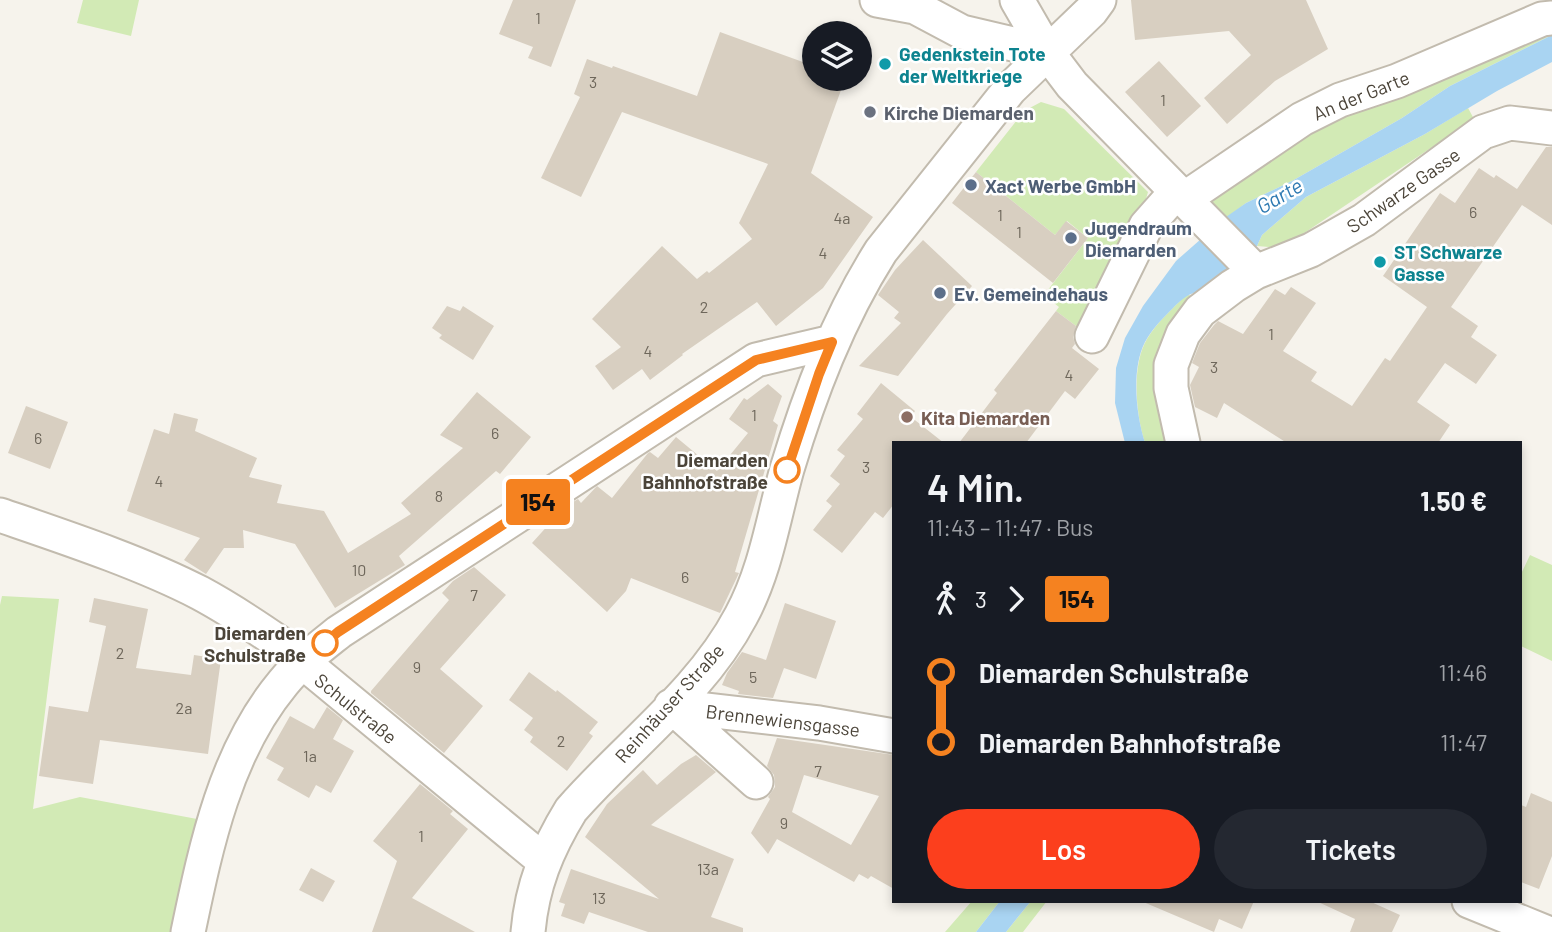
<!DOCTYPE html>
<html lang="de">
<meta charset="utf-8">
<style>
body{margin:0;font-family:Barlow,sans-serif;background:#242831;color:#f1f3f6;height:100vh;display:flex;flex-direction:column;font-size:26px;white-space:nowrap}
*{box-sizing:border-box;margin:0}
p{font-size:23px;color:#9ea1a6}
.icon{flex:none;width:38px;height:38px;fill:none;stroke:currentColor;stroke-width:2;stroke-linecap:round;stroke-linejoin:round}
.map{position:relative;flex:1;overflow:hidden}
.sheet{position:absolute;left:892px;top:441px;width:630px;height:462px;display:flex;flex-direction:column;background:#171b24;border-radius:0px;box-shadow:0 4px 10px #0003}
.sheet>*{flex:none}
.badge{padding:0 14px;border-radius:5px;font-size:24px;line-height:46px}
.controls{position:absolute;left:802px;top:21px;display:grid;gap:14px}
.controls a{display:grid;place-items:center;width:70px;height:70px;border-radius:50%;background:#171b24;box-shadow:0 4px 10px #0003;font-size:35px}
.map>.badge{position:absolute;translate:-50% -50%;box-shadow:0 0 0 4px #fff}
.legs{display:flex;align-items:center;gap:10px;height:77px;padding:0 35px;font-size:23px}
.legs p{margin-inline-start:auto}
.summary{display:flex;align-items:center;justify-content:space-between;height:119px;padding:0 35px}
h1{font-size:38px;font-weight:600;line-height:52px}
.cta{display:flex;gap:14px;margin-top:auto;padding:14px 35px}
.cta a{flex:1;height:80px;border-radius:42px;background:#fc3f1d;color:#fff;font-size:28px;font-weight:600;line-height:80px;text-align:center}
.cta a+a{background:#242831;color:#f1f3f6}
ul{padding:0 35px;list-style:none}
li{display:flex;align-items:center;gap:24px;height:70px;font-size:26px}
li i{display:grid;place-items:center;width:10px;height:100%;margin:0 9px;background:currentColor}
li i::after{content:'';width:18px;height:18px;margin:-9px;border:5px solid;border-radius:50%;background:#171b24}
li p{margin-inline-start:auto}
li:first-child i{background:linear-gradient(#0000 50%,currentColor 0)}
li:last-child i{background:linear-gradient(currentColor 50%,#0000 0)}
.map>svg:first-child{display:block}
</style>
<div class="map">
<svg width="1552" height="932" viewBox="0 0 1552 932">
<rect width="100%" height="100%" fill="#f6f3ec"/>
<path fill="#d2eab5" d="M83,0H139L131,36L77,23Z
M1552,25V35L1450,86L1402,118L1292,181L1246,203L1220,223L1210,213V202L1217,191L1304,130Z
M1041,102L1064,109L1148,192L1143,209L1084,332L1056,311L1059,307L1044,295L1088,238L1067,221L1055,235L976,172L1024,111Z
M1468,108L1474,119L1282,248L1257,246L1262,235L1306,197L1425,134Z
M1187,294L1195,298L1169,443H1145C1136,415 1131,366 1147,339C1157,322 1173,308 1187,294Z
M1530,555L1552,565V661L1521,646V574Z
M2,596L59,599L33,809L80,797L197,819L171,932H0V605Z
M972,901H1000L976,932H945Z
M1031,901H1047L1023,932H1006Z"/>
<path fill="#a9d4f2" d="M1552,35V62L1497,91L1425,134L1306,197L1262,235L1257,246L1199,291C1185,295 1179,302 1169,312C1160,321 1151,331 1145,342C1131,369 1136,415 1145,443H1125L1115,403L1116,368L1125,338L1143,306L1176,261L1226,217L1246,203L1292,181L1402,118L1450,86Z
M1000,901H1031L1006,932H976Z"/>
<path fill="#d8cfc1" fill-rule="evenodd" d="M513,0H576L551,67L528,58L533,47L499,34Z
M1131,0H1306L1328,49L1275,81L1227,124L1204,98L1251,55L1229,31L1135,40Z
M720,32L814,66V79H845L811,173L873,217L823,288L776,326L757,302L682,354L683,355L650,380L642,369L613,390L595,366L621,347L592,319L662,246L697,279L707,271L709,273L752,239L739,223L768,164L622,112L581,197L541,178L580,97L574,94L587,59L612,68L613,66L697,96Z
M1159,61L1201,106L1167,137L1125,92Z
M1546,147H1552V225L1522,205L1451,307L1478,326L1471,337L1497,355L1476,384L1445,363L1417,402L1450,425L1438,443H1287L1224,403L1217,418L1195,407L1190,385L1199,367L1192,363L1200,343L1214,325L1218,321L1243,334L1275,289L1285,295L1291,287L1316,303L1283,351L1317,372L1311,381L1352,406L1385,358L1390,361L1427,307L1383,276L1440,193L1455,203L1479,168L1494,178L1496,175L1517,189Z
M976,172L1055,235L1066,221L1088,238L1053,283L952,203Z
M923,240L972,286L947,314L898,376L859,366L901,323L894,318L899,312L878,295L895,270Z
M447,306L460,311L463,306L494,326L473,360L439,338L442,335L432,328Z
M1056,311L1076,326L1073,337L1075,344L1072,348L1099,369L1075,399L1065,391L1026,443H959L997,393L994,390Z
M881,383L915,411L911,417L944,443H894V504L883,518L875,512L842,553L813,530L832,506L826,501L840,484L830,476L845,456L837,450L863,419L857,414Z
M768,384L782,396L773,421L778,425L735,572L739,573L720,613L631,578L626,591L607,612L532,543L551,522L555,525L573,502L578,499L581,503L597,486L612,498L648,453L650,452L658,458L676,437L717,471L748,433L729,419L744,398L747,400Z
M477,392L531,437L500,474L496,471L399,556L405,565L335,608L295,544L243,530L244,548H224L206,574L184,560L200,538L127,511L154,429L169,434L174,413L198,419L195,431L257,458L249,477L282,485L277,503L324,511L348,553L411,514L401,503L463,448L440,435Z
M26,406L68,422L50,469L8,453Z
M474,567L506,595L440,669L483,706L444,753L371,693V691L449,600L442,593L453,581Z
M94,598L148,609L136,668L191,675L194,655L221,659L208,754L100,740L93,784L39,776L49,706L88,712L106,626L89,622Z
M785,603L836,621L816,679L784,668L773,698L738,694L739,691L722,685L727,673L742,652L766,660Z
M529,672L556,692L557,690L598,722L589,733L593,736L567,771L530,742L533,737L524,730L533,718L509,700Z
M327,707L343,720L333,739L354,751L331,793L316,785L309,798L277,780L284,768L266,758L290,716L314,729Z
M777,738L894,755V889L871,876L868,879L859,874L854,882L777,839L768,854L751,833L770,799L768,797L775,787L774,775L767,766ZM804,775L879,796L851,845L792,812Z
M696,755L716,772L651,825L734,859L711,917L743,928V932H648L589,912L584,924L561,916L565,904L559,902L571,869L659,899L585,837L607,804L643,770L657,785L681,764Z
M420,784L453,811L450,814L468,829L412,898L475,932H372L397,861L373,841Z
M1531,793L1552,802V856L1539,889L1521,882V805L1526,807Z
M311,868L335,881L323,902L299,890Z
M1141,901H1254L1242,929L1219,919L1214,932Z
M1316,901H1369L1400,915L1392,932H1350L1355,919Z"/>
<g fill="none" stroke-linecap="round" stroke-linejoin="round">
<g stroke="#c2bbae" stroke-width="37">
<path id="minor" d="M877,0L915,7L962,32L1047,52
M1017,0L1047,52L1072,85L1256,272
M1184,199L1302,119L1340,100L1397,81L1542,19L1552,18
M1092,336L1146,226L1177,191
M1183,443L1171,388V365L1183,334L1200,311L1233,286L1256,272L1311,250L1364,220L1483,132L1510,123L1552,128
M0,515C64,537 140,562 200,593C228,608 255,626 281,644L544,861
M671,706L819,723L894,736
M671,706L756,782
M1469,901L1545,932
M188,932C206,846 225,753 283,683C299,663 319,648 339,632L756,360L832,342
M528,932C532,886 547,849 571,810C627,746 701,692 741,616C766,570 773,519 787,469C810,393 838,319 881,251L1010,89L1091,11L1099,0"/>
</g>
<use href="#minor" stroke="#fff" stroke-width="33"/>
</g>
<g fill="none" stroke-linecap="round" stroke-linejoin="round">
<g stroke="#fff" stroke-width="16">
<path id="line-1" d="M325,643L338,632L756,360L832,342L819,374L787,470"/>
</g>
<use href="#line-1" stroke="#f58220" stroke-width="10"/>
</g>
<g fill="#0f9aa8" stroke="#fff" stroke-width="2.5">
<circle cx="885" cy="64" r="7"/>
<circle cx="1380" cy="262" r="7"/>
</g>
<circle fill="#6b7280" stroke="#fff" stroke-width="2.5" cx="870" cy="112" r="7"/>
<g fill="#5c6f8a" stroke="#fff" stroke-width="2.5">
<circle cx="971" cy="185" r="7"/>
<circle cx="1071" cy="238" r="7"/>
<circle cx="940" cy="293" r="7"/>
</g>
<circle fill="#8d6e63" stroke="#fff" stroke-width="2.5" cx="907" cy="417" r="7"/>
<g fill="#fff" stroke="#f58220" stroke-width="3.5">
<circle cx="787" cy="470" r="12"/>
<circle cx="325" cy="643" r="12"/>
</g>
<g text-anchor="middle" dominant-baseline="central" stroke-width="5" stroke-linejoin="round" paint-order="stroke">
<g font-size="16" fill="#6e675b">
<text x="538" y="17">1</text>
<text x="593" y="81">3</text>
<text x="1163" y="99">1</text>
<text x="1473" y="211">6</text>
<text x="1000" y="214">1</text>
<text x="842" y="217">4a</text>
<text x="1019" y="231">1</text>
<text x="823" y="252">4</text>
<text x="704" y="306">2</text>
<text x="1271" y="333">1</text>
<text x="648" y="350">4</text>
<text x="1214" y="366">3</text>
<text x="1069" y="374">4</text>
<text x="754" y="414">1</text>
<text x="495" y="432">6</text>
<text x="38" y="437">6</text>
<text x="866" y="466">3</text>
<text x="159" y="480">4</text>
<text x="439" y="495">8</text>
<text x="359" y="569">10</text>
<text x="685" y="576">6</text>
<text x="474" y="594">7</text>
<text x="120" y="652">2</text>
<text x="417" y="666">9</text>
<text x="753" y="676">5</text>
<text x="184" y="707">2a</text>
<text x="561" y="740">2</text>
<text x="310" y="755">1a</text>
<text x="818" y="770">7</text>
<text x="784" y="822">9</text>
<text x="421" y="835">1</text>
<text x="708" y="868">13a</text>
<text x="599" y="897">13</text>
</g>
<g font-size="19" font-weight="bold" fill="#0d838f" stroke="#fff" text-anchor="start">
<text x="899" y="53">Gedenkstein Tote<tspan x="899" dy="22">der Weltkriege</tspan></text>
<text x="1394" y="251">ST Schwarze<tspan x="1394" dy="22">Gasse</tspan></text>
</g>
<g font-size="19" fill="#4b4439" stroke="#fff">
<text transform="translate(1361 95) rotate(-22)">An der Garte</text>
<text transform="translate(1403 190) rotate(-35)">Schwarze Gasse</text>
<text transform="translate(669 703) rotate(-48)">Reinhäuser Straße</text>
<text transform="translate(356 708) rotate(39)">Schulstraße</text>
<text transform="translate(783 720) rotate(7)">Brennewiensgasse</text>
</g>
<g font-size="19" font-weight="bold" fill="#5b616d" stroke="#fff" text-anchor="start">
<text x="884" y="112">Kirche Diemarden</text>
</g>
<g font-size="19" font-weight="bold" fill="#4e5e75" stroke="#fff" text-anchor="start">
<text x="985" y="185">Xact Werbe GmbH</text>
<text x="1085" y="227">Jugendraum<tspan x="1085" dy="22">Diemarden</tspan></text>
<text x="954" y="293">Ev. Gemeindehaus</text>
</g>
<g font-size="19" font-weight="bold" fill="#785e54" stroke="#fff" text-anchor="start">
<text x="921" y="417">Kita Diemarden</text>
</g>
<g font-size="19" font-weight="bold" fill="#4b4439" stroke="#fff" text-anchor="end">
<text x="768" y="459">Diemarden<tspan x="768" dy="22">Bahnhofstraße</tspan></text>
<text x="306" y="632">Diemarden<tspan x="306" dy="22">Schulstraße</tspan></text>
</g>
<g font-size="21" font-style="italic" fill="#2e7ab2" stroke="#fff">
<text transform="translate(1279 195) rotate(-30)">Garte</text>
</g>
</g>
</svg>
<div class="controls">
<a><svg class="icon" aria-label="layers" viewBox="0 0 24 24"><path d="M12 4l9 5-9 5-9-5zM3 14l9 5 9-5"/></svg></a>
</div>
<b class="badge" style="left:538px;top:502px;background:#f58220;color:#111">154</b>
<section class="sheet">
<div class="summary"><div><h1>4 Min.</h1><p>11:43 – 11:47 · Bus</p></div><b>1.50 €</b></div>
<div class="legs"><svg class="icon" aria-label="walk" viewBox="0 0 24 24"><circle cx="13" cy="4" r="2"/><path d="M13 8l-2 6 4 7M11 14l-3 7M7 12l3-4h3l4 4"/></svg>3<svg class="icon" aria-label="forward" viewBox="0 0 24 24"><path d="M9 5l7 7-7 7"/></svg><b class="badge" style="background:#f58220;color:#111">154</b></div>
<ul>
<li><i style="color:#f58220"></i><b>Diemarden Schulstraße</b><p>11:46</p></li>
<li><i style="color:#f58220"></i><b>Diemarden Bahnhofstraße</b><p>11:47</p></li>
</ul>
<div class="cta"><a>Los</a><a>Tickets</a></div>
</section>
</div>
